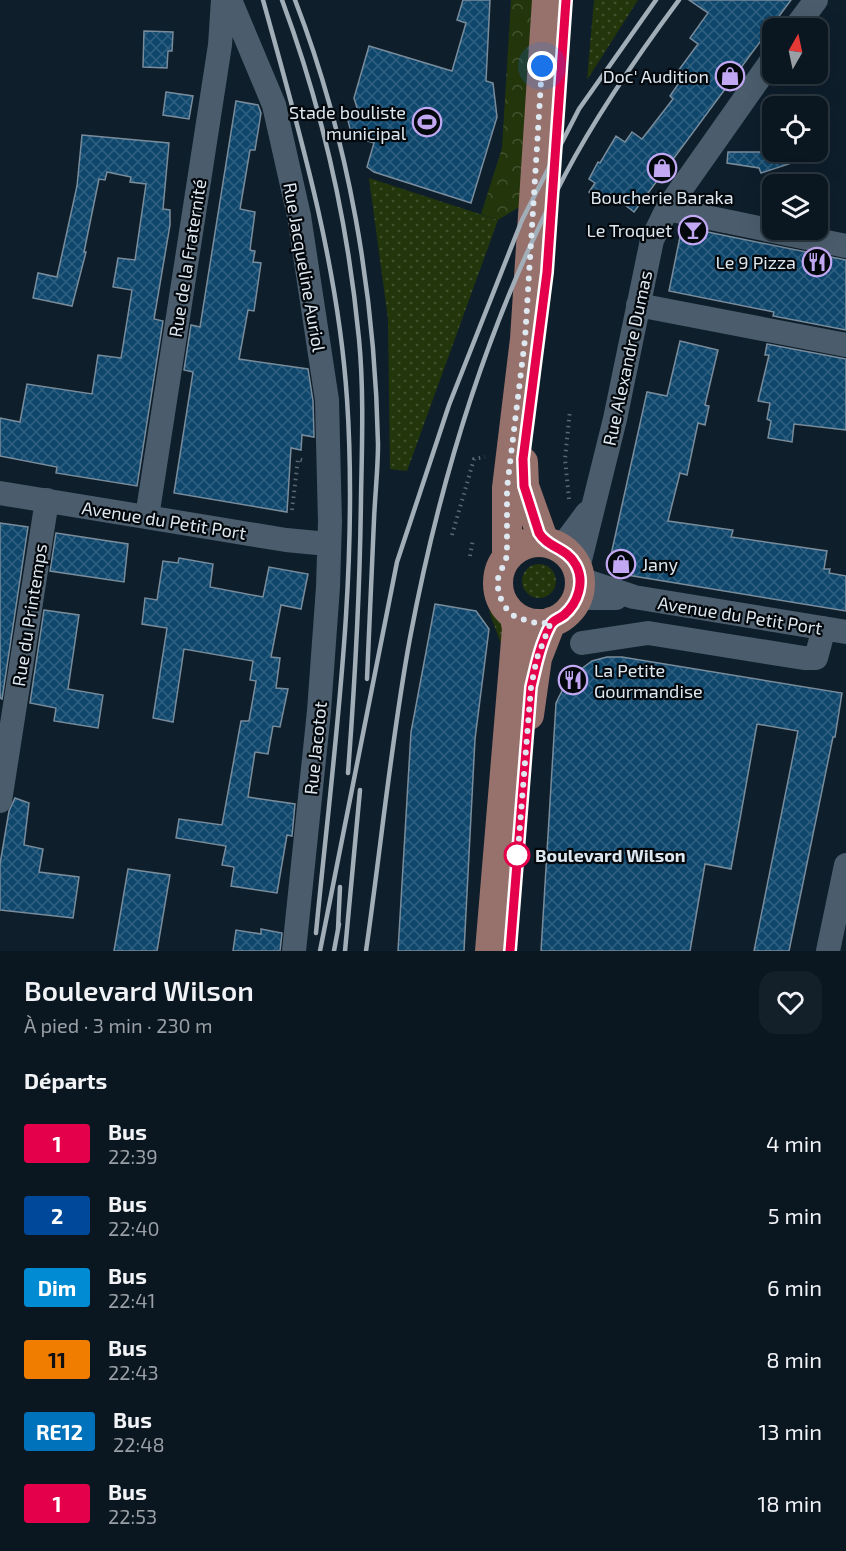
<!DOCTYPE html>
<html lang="fr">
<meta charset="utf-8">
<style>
body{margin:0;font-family:"Exo 2",sans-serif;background:#131f29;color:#f1f3f6;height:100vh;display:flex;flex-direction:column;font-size:22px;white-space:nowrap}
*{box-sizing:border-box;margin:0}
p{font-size:20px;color:#999fa5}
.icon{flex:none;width:33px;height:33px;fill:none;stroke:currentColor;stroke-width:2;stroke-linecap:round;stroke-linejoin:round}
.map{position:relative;height:951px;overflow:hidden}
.drawer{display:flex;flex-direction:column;background:#0a1620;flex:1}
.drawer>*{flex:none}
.badge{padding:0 12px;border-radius:4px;font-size:21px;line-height:39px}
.needle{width:39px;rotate:9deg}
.tools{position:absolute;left:762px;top:18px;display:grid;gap:12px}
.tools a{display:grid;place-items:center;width:66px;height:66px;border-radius:12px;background:#0a1620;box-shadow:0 6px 24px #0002,0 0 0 2px #2a353e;font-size:30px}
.you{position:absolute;width:30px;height:30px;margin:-15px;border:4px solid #fff;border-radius:50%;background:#1a73e8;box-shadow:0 0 0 9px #1a73e833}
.map>.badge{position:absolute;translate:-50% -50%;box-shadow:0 0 0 3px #fff}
h2{padding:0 24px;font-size:22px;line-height:54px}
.round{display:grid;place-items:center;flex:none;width:63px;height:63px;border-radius:18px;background:#131f29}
.headline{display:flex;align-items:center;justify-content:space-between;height:102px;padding:0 24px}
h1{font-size:28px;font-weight:600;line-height:45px}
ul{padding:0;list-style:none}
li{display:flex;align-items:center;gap:18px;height:72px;padding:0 24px}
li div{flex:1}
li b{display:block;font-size:22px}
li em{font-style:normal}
li .badge{min-width:66px;font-weight:700;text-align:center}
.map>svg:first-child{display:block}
</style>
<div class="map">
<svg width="846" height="951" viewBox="0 0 846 951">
<defs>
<pattern id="grass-dots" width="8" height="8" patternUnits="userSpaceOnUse" patternTransform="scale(1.5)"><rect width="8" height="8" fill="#23350b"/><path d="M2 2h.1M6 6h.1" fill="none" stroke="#42522f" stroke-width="1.8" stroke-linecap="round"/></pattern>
<pattern id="forest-crowns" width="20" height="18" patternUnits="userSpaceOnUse" patternTransform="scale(1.5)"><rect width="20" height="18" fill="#23350b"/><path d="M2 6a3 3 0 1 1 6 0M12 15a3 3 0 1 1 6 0" fill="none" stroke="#42522f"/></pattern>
<pattern id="building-cross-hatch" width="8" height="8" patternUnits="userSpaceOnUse" patternTransform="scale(1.5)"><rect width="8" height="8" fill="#0e466c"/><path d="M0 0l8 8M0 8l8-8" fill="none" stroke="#316181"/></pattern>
</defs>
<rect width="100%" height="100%" fill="#0e1e2b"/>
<path fill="url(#grass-dots)" d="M594,0H638L587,80Z
M369,178L498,220L407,471L390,469L388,319Z
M522 581a17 17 0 1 1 34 0a17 17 0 1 1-34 0Z
M497,610L509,633L501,644L489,611Z"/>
<path fill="url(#forest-crowns)" d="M511,0H536L521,206L498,220L481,214L502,148Z"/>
<path fill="url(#building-cross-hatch)" stroke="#798c9c" stroke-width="1.5" d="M463,0H490L486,81L493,83L497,117L471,203L374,172L367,167L374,143L352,136L347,117L358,111L354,98L369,46L452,71L466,23L457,20Z
M689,0H791L634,212L611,194L604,203L589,192L595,183L589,179L598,162L600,163L616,136L625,142L632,132L642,139L673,99L670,96L679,83L673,78L698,44L690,38L708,13Z
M144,31L173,32L172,51H168L167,68L143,67Z
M166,92L193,96L189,119L163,115Z
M236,101L258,105L261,113L255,150H250L240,209L255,212L250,250L255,251L253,262L261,263L254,311L248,310L239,359L308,369L313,401L314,437L302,435L301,450L291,448L287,512L174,493L193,372L184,370L191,325L200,327Z
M82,135L169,143L163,209L170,210V225L154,319L163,321L137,486L56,473L57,467L0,456V418L20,422L27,384L92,394L98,355L121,358L132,290L113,287L118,258L135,260L146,184L130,182L131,177L107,172L105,180L99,179L84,252H86L72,306L33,298L38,273L57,277L77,186Z
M728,152H819V154L761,173L759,168L727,163Z
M688,228L846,260V330L773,316L774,312L669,291L681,232Z
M680,341L718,350L705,405L709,406L705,425L698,423L687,475L680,473L668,521L733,530L731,537L827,551L824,569H830L829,573L846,576V611L621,574L611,555L647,392L667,396Z
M767,344L846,359V430L794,424L792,442L768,438L771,421L767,419L770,403L758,401L769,355H765Z
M0,523L28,527L2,699L0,698Z
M56,533L128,544L124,582L50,571Z
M179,558L213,564L210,587L263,597L269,567L308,574L301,609L281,605L271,657L280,658L276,688L288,689L280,727L273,726L268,754L255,752L248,797L295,804L292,836L287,835L277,893L231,886L234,867L222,865L226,846L176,838L179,819L222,825L241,721H249L256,681L250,680L253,661L184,649L173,722L153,718L167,628L142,624L145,598L157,600L163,561L178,563Z
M435,604L476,611L489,629L475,739L464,951H398L411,732Z
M44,610L79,615L68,689L103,695L98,728L54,721L56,708L30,703Z
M607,657H622L842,693L835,737H833L789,951H754L798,731L757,724L731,869L705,864L690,951H541L556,703L563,689L576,673L592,661Z
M15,798L29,803L24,845L43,849L39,872L79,877L73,918L0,910V864L9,811Z
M128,869L170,875L157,951H114Z
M261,929L282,933L280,951H233L236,930L261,934Z"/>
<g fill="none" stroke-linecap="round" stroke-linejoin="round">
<path stroke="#5a6873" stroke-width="4" stroke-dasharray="1.5 4.5" stroke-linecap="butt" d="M569,499L565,459L570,410
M292,510L298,459L305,461
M452,535L474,459L485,457
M470,556L473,539"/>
<path stroke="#4b5d6c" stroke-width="24" d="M230,0L274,105L299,216L327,400L330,522L328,587L319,711L294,951
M795,28L816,0
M667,209L846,246
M638,305L846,345
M0,493L286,540L328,544
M147,517L220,45L223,0
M561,548L587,513
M578,568L615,419L652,240L667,209L772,60
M580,579L634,597L846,632
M577,598H616
M582,643L648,633L804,658H816L824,628
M0,801L47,500
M828,951L846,865"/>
<path stroke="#97716c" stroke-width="30" d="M523,462L524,486L544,542
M498 583a41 41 0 1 1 82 0a41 41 0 1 1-82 0Z
M507,556V488L525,339L547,0
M529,715L537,658L551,622
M490,951L517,629L515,617"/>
<path stroke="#a1adb7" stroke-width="4.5" d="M263,0C299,130 338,263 347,399C359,577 333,756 316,933
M282,0C322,108 348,224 359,339C364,391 362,445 361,497C360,589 355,681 348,773
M295,0C349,140 375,294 378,444C378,469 375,495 374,520C372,573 369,626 367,679
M338,929L340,887
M320,951L397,562L449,405L522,220L579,109L656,0
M334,951L339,924
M345,951L360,790
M366,951C381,847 391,741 410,638C440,479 489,318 565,175C597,114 638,55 679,0"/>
</g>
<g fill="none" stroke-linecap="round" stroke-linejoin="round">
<g stroke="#fff" stroke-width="14">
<path id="line" d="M510,951L531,687C536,666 540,645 550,626C552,620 559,619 564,615C578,603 585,582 576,565C566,547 548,548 539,533L524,486L523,459L547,272L566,0"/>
</g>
<use href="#line" stroke="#e5004c" stroke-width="9"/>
<path stroke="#dee8f1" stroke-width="6" stroke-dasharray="0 10.8" d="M517,855V863L531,687L537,658L551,622L539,624L515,617L505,607L499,595L497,581L507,556V488L525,339L542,66"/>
</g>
<defs>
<g id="shop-ring" transform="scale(1.5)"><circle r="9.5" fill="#03080d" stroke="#c2a8f2" stroke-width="1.5"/><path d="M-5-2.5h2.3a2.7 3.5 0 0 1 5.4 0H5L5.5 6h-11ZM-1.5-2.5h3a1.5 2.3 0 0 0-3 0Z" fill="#c2a8f2"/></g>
<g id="stadium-ring" transform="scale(1.5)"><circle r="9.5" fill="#03080d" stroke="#c2a8f2" stroke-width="1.5"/><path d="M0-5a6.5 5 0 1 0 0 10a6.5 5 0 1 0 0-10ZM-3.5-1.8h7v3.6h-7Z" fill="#c2a8f2"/></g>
<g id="bar-ring" transform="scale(1.5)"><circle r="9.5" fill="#03080d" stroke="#c2a8f2" stroke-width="1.5"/><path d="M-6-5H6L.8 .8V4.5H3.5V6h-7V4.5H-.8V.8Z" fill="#c2a8f2"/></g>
<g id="restaurant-ring" transform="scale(1.5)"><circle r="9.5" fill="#03080d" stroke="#c2a8f2" stroke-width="1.5"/><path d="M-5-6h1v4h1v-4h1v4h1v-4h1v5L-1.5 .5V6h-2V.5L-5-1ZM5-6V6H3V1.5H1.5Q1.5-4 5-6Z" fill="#c2a8f2"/></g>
</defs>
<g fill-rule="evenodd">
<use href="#shop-ring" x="730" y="76"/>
<use href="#stadium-ring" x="427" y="122"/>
<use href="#shop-ring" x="662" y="168"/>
<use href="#bar-ring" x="693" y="230"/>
<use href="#restaurant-ring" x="817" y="262"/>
<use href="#shop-ring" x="621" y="564"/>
<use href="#restaurant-ring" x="573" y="680"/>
</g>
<circle fill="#fff" stroke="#e5004c" stroke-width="3" cx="517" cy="855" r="12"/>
<g text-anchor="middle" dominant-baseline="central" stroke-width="4.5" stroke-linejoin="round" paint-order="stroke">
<g font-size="18" fill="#dee8f1" stroke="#03080d" text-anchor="end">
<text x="709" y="76">Doc' Audition</text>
<text x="406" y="112">Stade bouliste<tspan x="406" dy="21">municipal</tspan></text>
<text x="662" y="197" text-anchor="middle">Boucherie Baraka</text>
<text x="672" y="230">Le Troquet</text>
<text x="796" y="262">Le 9 Pizza</text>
<text x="642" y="564" text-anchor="start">Jany</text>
<text x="594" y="670" text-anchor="start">La Petite<tspan x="594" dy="21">Gourmandise</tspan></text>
</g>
<g font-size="18" fill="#dee8f1" stroke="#03080d">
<text transform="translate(187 258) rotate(-81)">Rue de la Fraternité</text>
<text transform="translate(305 267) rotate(80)">Rue Jacqueline Auriol</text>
<text transform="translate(627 358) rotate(-78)">Rue Alexandre Dumas</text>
<text transform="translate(164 520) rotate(9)">Avenue du Petit Port</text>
<text transform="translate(29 615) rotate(-81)">Rue du Printemps</text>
<text transform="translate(740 615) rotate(9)">Avenue du Petit Port</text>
<text transform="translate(315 748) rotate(-84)">Rue Jacotot</text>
</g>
<g font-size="18" font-weight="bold" fill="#dee8f1" stroke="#03080d" text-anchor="start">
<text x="535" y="855">Boulevard Wilson</text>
</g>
</g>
</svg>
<div class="tools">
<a><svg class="needle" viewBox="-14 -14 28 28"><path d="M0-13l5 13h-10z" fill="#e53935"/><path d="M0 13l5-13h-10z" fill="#999fa5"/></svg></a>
<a><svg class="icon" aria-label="locate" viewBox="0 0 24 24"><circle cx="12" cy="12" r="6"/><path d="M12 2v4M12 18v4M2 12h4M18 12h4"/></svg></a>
<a><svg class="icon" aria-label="layers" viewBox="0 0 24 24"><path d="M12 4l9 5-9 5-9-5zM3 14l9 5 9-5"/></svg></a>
</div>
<div class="you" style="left:542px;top:66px"></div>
</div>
<section class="drawer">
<div class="headline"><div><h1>Boulevard Wilson</h1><p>À pied · 3 min · 230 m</p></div><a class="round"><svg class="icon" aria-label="heart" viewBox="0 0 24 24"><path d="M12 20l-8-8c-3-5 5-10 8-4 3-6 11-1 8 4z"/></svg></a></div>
<h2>Départs</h2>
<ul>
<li><span class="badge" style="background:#e5004c;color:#fff">1</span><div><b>Bus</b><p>22:39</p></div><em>4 min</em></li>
<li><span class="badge" style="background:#004899;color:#fff">2</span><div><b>Bus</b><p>22:40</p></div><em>5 min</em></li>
<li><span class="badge" style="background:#008bd2;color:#fff">Dim</span><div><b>Bus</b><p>22:41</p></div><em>6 min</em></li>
<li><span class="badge" style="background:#f07d00;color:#111">11</span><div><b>Bus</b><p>22:43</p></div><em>8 min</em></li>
<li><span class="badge" style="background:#0072bc;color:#fff">RE12</span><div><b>Bus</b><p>22:48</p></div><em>13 min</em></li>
<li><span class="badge" style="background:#e5004c;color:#fff">1</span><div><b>Bus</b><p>22:53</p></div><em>18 min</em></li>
</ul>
</section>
